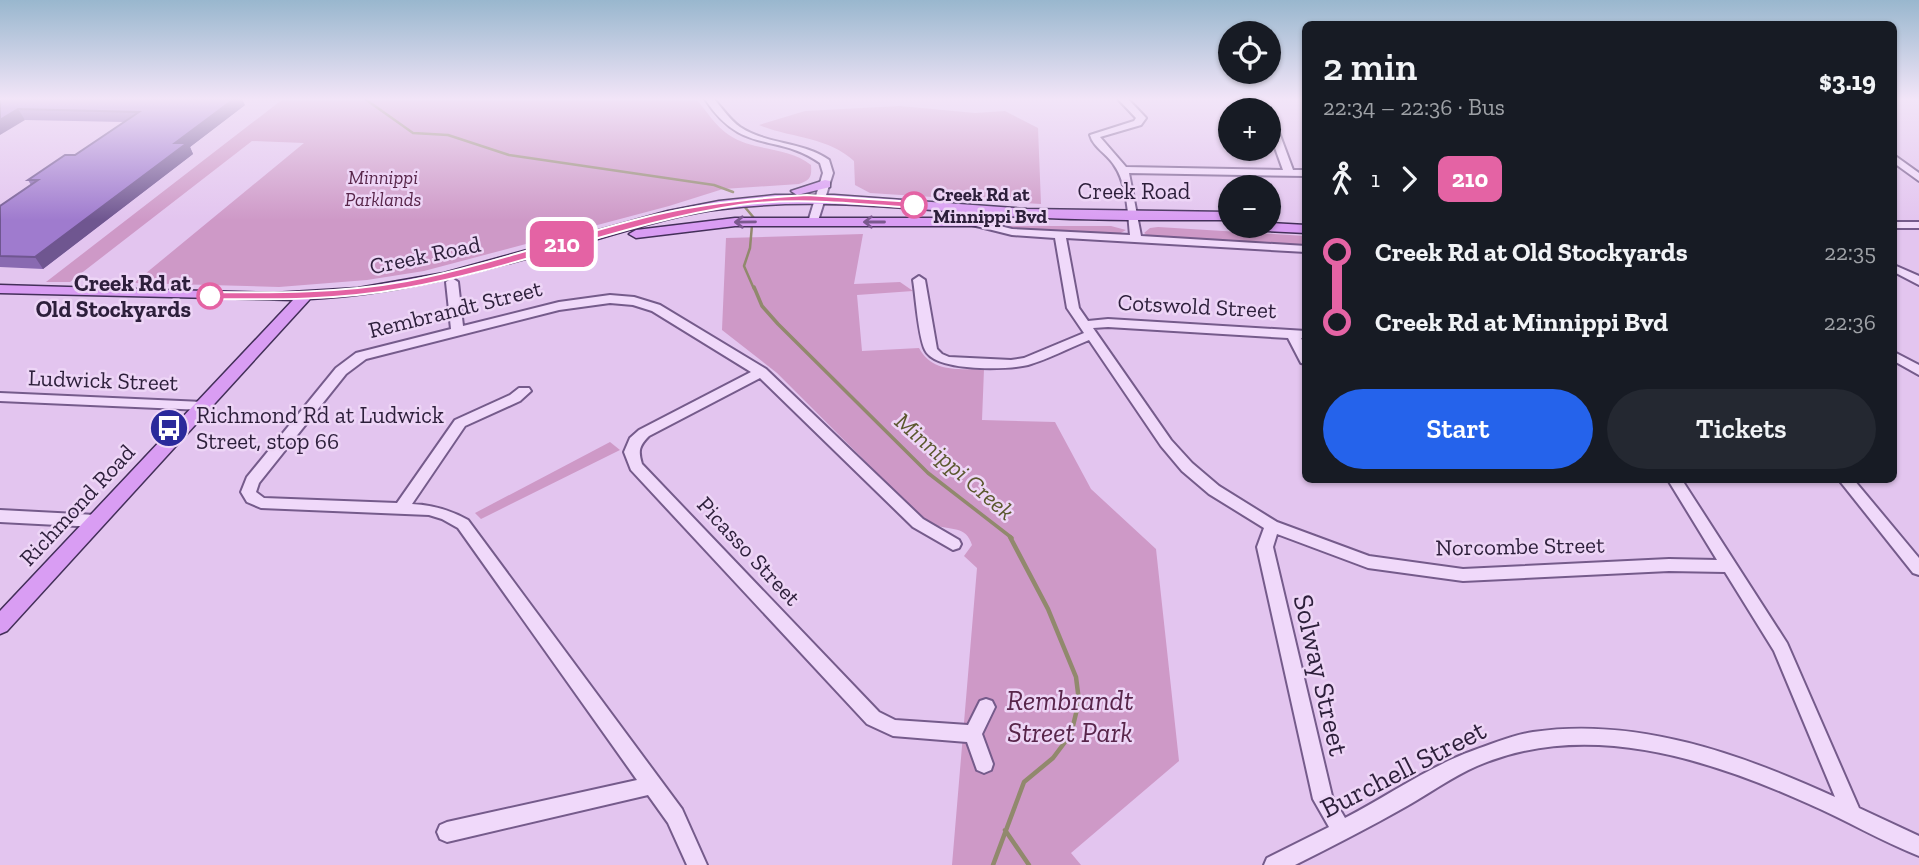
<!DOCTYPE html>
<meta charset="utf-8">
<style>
body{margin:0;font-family:"Zilla Slab",serif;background:#242831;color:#f1f3f6;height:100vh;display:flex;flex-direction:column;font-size:26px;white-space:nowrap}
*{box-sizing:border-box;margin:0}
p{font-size:23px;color:#9ea1a6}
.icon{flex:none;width:38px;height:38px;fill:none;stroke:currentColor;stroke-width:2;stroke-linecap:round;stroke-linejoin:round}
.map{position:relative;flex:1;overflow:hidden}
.drawer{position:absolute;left:1302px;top:21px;width:595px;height:462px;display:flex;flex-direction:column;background:#171b24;border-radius:10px;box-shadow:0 2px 5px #0004}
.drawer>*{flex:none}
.badge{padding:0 14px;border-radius:10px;font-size:24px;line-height:46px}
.controls{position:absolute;left:1218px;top:21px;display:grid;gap:14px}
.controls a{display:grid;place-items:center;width:63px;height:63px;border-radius:50%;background:#171b24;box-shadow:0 2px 5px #0004;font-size:35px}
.map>.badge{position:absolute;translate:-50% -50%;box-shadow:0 0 0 4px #fff}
.legs{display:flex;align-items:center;gap:10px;height:77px;padding:0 21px;font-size:23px}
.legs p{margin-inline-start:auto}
.headline{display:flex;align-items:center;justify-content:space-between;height:119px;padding:0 21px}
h1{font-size:38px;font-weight:600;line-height:52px}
.action{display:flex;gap:14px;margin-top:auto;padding:14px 21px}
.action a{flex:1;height:80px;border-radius:42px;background:#2563eb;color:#fff;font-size:28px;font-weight:600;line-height:80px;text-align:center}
.action a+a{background:#242831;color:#f1f3f6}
ul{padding:0 21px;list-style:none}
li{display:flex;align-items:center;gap:24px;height:70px;font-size:26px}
li i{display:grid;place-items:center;width:10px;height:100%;margin:0 9px;background:currentColor}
li i::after{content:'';width:18px;height:18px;margin:-9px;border:5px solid;border-radius:50%;background:#171b24}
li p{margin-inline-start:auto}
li:first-child i{background:linear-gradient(#0000 50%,currentColor 0)}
li:last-child i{background:linear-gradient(currentColor 50%,#0000 0)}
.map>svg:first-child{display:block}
</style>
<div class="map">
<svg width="1919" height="865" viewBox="0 0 1919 865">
<rect width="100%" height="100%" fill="#e3c5ef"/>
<path fill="#ce99c7" d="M283,99H696C706,110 716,127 729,135C754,152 788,146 811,165C812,177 810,180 799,184L723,189L669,206L424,271L367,280L279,287L134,283L304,143L252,141L70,282H46Z
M900,106L975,113L1005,111L1038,128L1041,204L870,193L855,185L854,161C829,137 791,138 759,125L805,111Z
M993,226H1111L1126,230L1117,235Z
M1158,227L1305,236V246L1150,237L1144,233L1150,228Z
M863,234L854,284L900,282L913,291L857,295L862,351L919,348C932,373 959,369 984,369L982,420L1055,422L1091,489L1156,549L1179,761L1071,853L1081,865H952L977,568L964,556L972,545C966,525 951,531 935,525C928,522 922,516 916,512L777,373L722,330L726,238Z
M610,442L620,450L481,519L475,513Z"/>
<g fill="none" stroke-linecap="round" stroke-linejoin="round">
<path stroke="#91896d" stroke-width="2.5" d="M365,99L413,133L448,135L509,155L714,185L733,192
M744,206L754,218
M752,225L750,248L744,266L754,289"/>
<path stroke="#91896d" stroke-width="3.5" d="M754,287L762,306L778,324L928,473L1012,538"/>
<path stroke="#91896d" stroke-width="4.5" d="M1005,830L1029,865
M993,865L1024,782L1053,758L1071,734L1079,701L1076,677L1048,609L1010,537"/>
<g stroke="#755b8b" stroke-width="4">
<path id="minor" d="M705,99H714C722,108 730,120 740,127C767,145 802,141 829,160L833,173L817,224H809L808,222L823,173L820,163C776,132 742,156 705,99Z
M1118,99H1128L1146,118L1141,125L1100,137L1126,167L1283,170L1269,131V116L1274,119L1293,170H1306V176L1129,173L1141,236L1306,246V252L1066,238L1079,308L1088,321L1108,319L1306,331V339L1301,338L1306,347V364L1301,363L1288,338L1108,327L1093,328L1171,440L1192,463L1219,486L1277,522L1369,556L1463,569L1669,559L1717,560L1668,480H1682L1787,643L1859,808L1919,836V856C1881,841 1846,820 1809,804C1707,758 1585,719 1477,766C1452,777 1430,793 1407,806C1370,827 1333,846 1295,865H1264L1267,858L1329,827L1313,799L1257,547L1264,528L1209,494L1182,471L1161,446L1089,340C1069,348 1049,359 1028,365C1007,370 935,372 925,350C918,335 916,298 913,280L919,276L925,280L937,349L942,354L949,357L1011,360L1024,358L1084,333L1067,308L1055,238L1012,235L968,224L967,222L972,219L1012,229L1130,235C1128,214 1127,183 1114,165C1107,154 1093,147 1090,135L1134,121L1136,118ZM1277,534L1368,568L1463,581L1669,571L1725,572L1774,651L1835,797C1741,754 1637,717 1533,732C1513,735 1491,744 1472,751C1430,766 1386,797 1345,818L1332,796L1273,547Z
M1894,155L1919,173V181L1894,163Z
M1894,222H1919V228H1894Z
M1894,265L1919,276V285L1894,272Z
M452,278L458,282L463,326L559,302L610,295L634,297L660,305L766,369L923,519L959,540L961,544L959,548L953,550L913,527L760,378L649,436C639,446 638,451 642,464L879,712L895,720L968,725L980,701L986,699L992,701L995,707L982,734L993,764L991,770L984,773L977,770L967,742L893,736L867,724L631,470L624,452L630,438L639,430L751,372L652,311L633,305L610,303L559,310L366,359L346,374L259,483L256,492L264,498L397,503L455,420L510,395L519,388H529L531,391L520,401L465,426L412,504C433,505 450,510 468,520L682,809L707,865H687L668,823L648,795L447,842L440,839L437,832L440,825L447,822L637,780L458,528L442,519L429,515L261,508L247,502L241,492L247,477L336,368L356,353L451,329L446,282Z
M1894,352L1919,365V375L1894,361Z
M0,393L203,402L210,406L203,410L0,401Z
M1839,480H1854L1919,558V575L1913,573Z
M0,510L96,515L101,517L104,521L101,525L96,527L0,522Z"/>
</g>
<g stroke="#432f59" stroke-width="3">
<path id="major" d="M825,180L830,181V187L797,195L791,191Z
M775,195H834L1027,209L1230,212V220C1162,220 1092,221 1024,217C923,211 823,196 723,209C676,214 630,230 584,243C492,268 406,294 310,299L7,631L0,634V611L293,300L0,293V285L274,293L358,288L444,273L668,211L719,201Z
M735,218H996L1003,222L996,226H735L636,238L629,234L636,230Z
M1269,223L1306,225V233L1246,230L1239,226H1269Z"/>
</g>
<use href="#minor" fill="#f0d9fa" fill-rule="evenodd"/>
<use href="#major" fill="#d99df3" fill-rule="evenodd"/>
</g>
<path fill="#896ab1" d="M0,99L245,105L190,147L193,154L43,269L0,267V206L31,185L28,180L75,155L124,122L25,120Z"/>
<path fill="#6f5690" d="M234,99H242L245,105L190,147L193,154L43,269L35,257L175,143Z
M18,109L25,120L0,135V120Z"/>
<path fill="#9f7bce" stroke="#6f5690" stroke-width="2" d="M0,99H234L175,143H187L35,257L0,256V206L38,180H28L65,155H75L139,112L18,109L0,120Z"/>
<defs><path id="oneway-shaft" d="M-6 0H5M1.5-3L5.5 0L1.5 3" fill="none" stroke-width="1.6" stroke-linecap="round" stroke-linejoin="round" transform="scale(1.75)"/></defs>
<g stroke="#7a588e">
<use href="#oneway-shaft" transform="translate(745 222) rotate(179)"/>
<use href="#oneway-shaft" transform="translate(874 222) rotate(-180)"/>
</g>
<linearGradient id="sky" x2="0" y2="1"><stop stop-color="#99b7ce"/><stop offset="0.45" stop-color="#f2e5f8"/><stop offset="1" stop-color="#f2e5f8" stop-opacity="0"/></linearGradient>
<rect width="1919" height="220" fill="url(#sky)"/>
<path fill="#e463a4" stroke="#fff" stroke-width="2" d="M807,195L914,202L919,205L914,208C856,204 798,197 740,205C626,222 519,268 406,288C341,300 276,300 210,299L204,296L210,292C276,293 342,293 407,281C491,265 571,235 654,215C704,203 755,198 807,195Z"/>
<defs>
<g id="bus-disc" transform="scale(2.0125)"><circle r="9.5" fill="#2a299b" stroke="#edd5f6"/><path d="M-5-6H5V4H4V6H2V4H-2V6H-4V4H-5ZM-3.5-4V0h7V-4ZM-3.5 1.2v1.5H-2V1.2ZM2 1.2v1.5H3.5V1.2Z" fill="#fff"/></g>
</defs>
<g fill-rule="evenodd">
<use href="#bus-disc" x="169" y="428"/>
</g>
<g fill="#fff" stroke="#e463a4" stroke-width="3.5">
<circle cx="914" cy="205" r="12"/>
<circle cx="210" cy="296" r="12"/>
</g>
<g text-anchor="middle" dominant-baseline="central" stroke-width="5" stroke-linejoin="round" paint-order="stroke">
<g font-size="19" font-style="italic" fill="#58254a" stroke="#edd5f6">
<text x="383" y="177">Minnippi<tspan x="383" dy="22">Parklands</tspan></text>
</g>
<g font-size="19" font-weight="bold" fill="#2d1f3b" stroke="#edd5f6" text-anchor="start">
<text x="933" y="194">Creek Rd at<tspan x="933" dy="22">Minnippi Bvd</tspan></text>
</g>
<g font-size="23" fill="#2d1f3b" stroke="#edd5f6">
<text x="1134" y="191">Creek Road</text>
<text transform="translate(425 255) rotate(-12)">Creek Road</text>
<text transform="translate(1197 306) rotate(3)">Cotswold Street</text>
<text transform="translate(455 309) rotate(-14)">Rembrandt Street</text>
<text transform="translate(103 380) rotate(2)">Ludwick Street</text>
<text transform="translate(77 505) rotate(-47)">Richmond Road</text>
<text transform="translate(1520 546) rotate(-1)">Norcombe Street</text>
<text transform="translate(749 551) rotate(47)">Picasso Street</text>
</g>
<g font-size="23" font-weight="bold" fill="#2d1f3b" stroke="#edd5f6" text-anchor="end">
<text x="191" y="283">Creek Rd at<tspan x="191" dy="26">Old Stockyards</tspan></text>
</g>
<g font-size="23" fill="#2d1f3b" stroke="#edd5f6" text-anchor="start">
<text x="196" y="415">Richmond Rd at Ludwick<tspan x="196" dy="26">Street, stop 66</tspan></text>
</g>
<g font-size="24" font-style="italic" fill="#5b582e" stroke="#edd5f6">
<text transform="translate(955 466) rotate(41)">Minnippi Creek</text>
</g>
<g font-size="28" fill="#2d1f3b" stroke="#edd5f6">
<text transform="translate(1321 675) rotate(77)">Solway Street</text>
<text transform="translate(1403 769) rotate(-27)">Burchell Street</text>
</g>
<g font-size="28" font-style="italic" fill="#58254a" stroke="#edd5f6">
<text x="1070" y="700">Rembrandt<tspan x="1070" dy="32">Street Park</tspan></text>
</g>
</g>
</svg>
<div class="controls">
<a><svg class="icon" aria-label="locate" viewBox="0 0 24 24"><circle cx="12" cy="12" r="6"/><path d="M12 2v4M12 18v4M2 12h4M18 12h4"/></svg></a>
<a>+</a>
<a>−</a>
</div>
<b class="badge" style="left:562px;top:244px;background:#e463a4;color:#fff">210</b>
<section class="drawer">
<div class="headline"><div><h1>2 min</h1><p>22:34 – 22:36 · Bus</p></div><b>$3.19</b></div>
<div class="legs"><svg class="icon" aria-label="walk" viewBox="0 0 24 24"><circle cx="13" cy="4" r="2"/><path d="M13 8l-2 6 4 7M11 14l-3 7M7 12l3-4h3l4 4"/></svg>1<svg class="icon" aria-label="forward" viewBox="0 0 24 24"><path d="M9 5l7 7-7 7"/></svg><b class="badge" style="background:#e463a4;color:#fff">210</b></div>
<ul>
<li><i style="color:#e463a4"></i><b>Creek Rd at Old Stockyards</b><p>22:35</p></li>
<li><i style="color:#e463a4"></i><b>Creek Rd at Minnippi Bvd</b><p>22:36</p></li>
</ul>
<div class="action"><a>Start</a><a>Tickets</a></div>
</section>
</div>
